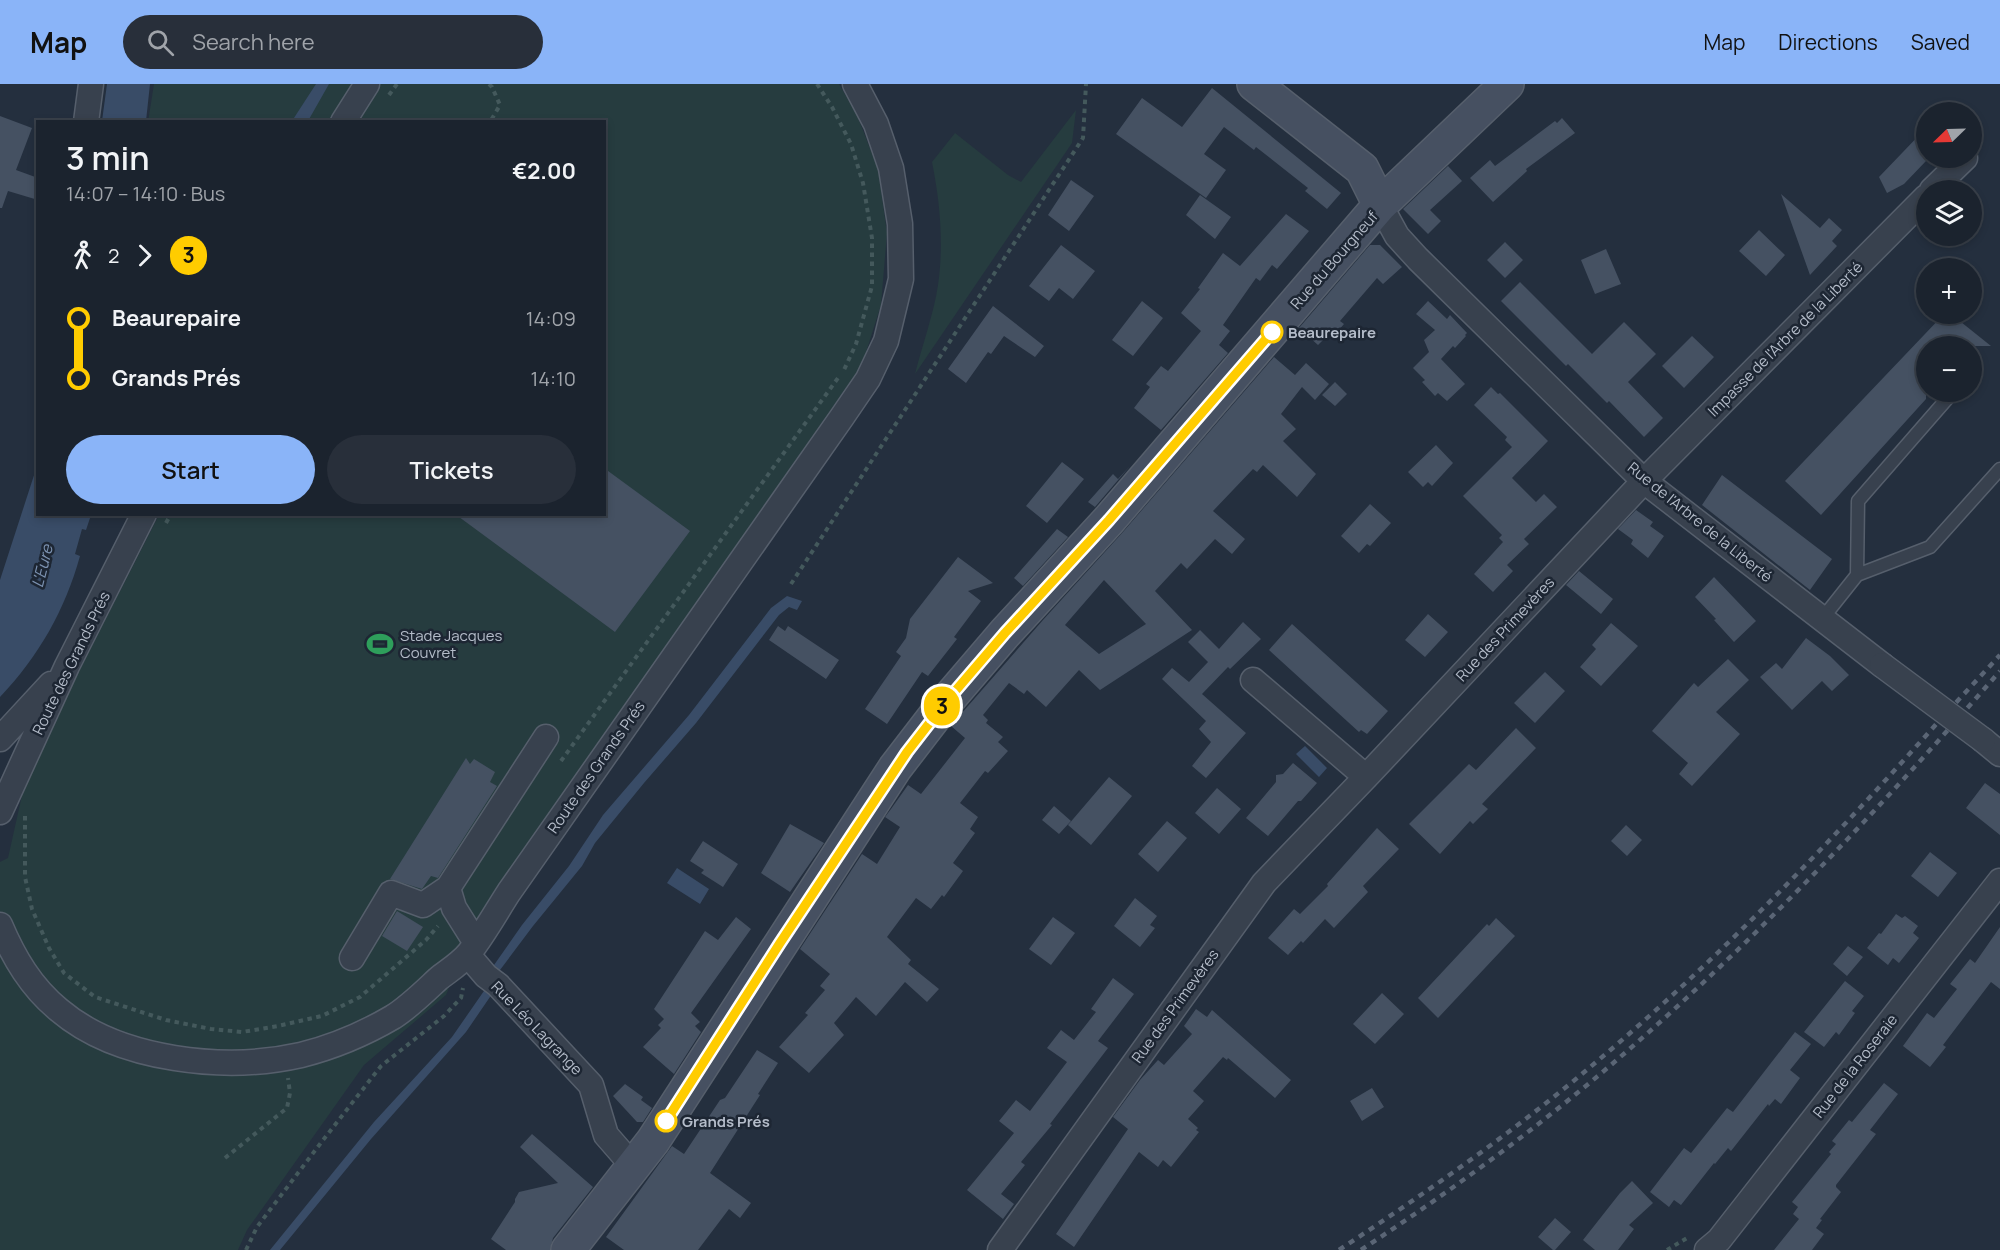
<!DOCTYPE html>
<meta charset="utf-8">
<style>
body{margin:0;font-family:Manrope,sans-serif;background:#282f3a;color:#f1f3f6;height:100vh;display:flex;flex-direction:column;font-size:22px;white-space:nowrap}
*{box-sizing:border-box;margin:0}
p{font-size:20px;color:#a0a4aa}
.icon{flex:none;width:33px;height:33px;fill:none;stroke:currentColor;stroke-width:2;stroke-linecap:round;stroke-linejoin:round}
.map{position:relative;flex:1;overflow:hidden}
.sheet{position:absolute;left:36px;top:36px;width:570px;height:396px;display:flex;flex-direction:column;background:#1b232e;border-radius:0px;box-shadow:0 3px 9px #0003,0 0 0 2px #39404a}
.sheet>*{flex:none}
.badge{padding:0 12px;border-radius:20px;font-size:21px;line-height:39px}
.needle{width:39px;rotate:247deg}
.controls{position:absolute;left:1916px;top:18px;display:grid;gap:12px}
.controls a{display:grid;place-items:center;width:66px;height:66px;border-radius:50%;background:#1b232e;box-shadow:0 3px 9px #0003,0 0 0 2px #39404a;font-size:30px}
.map>.badge{position:absolute;translate:-50% -50%;box-shadow:0 0 0 3px #fff}
.legs{display:flex;align-items:center;gap:9px;height:66px;padding:0 30px;font-size:20px}
.legs p{margin-inline-start:auto}
.head{display:flex;align-items:center;justify-content:space-between;height:102px;padding:0 30px}
h1{font-size:33px;font-weight:600;line-height:45px}
.cta{display:flex;gap:12px;margin-top:auto;padding:12px 30px}
.cta a{flex:1;height:69px;border-radius:36px;background:#8ab4f8;color:#111;font-size:24px;font-weight:600;line-height:69px;text-align:center}
.cta a+a{background:#282f3a;color:#f1f3f6}
ul{padding:0 30px;list-style:none}
li{display:flex;align-items:center;gap:21px;height:60px;font-size:22px}
li i{display:grid;place-items:center;width:9px;height:100%;margin:0 8px;background:currentColor}
li i::after{content:'';width:15px;height:15px;margin:-8px;border:4px solid;border-radius:50%;background:#1b232e}
li p{margin-inline-start:auto}
li:first-child i{background:linear-gradient(#0000 50%,currentColor 0)}
li:last-child i{background:linear-gradient(currentColor 50%,#0000 0)}
header{display:flex;align-items:center;gap:36px;box-sizing:border-box;height:84px;padding:0 30px;background:#8ab4f8;color:#111}
header strong{font-size:28px}
nav{display:flex;gap:33px;margin-inline-start:auto;font-size:21px}
.search{width:420px;height:54px;background:#282f3a;display:flex;align-items:center;gap:15px;box-sizing:border-box;padding:0 21px;border-radius:33px;color:#a0a4aa;font-size:22px}
.map>svg:first-child{display:block}
</style>
<header>
<strong>Map</strong>
<div class="search"><svg class="icon" aria-label="search" viewBox="0 0 24 24"><circle cx="10" cy="10" r="6"/><path d="M15 15l6 6"/></svg>Search here</div>
<nav><a>Map</a><a>Directions</a><a>Saved</a></nav>
</header>
<div class="map">
<svg width="2000" height="1166" viewBox="0 0 2000 1166">
<rect width="100%" height="100%" fill="#242f3e"/>
<path fill="#263c3f" d="M154,0H356L333,37L148,38Z
M379,0H839L857,31L878,85L887,149L881,221L862,281L479,831L446,911L364,981L247,1146L238,1166H0V778L8,774L27,689L159,431L604,430V38L360,37Z
M1076,26L1072,59L915,290C922,262 934,229 938,201C944,160 940,118 932,78L955,49L1008,91L1021,98Z"/>
<path fill="#394c67" d="M107,0H150L146,37H102Z
M316,0H329L308,37H292Z
M37,382L38,430L91,431L86,446L82,445L75,470L80,472C65,526 39,572 0,613V496Z
M787,512L802,517L797,526L789,523L779,531L696,639L644,699L595,759L582,782L533,842L497,890L492,910L466,948L371,1055L280,1166H270L374,1038L452,953L486,904L494,881L522,841L569,782L603,731L689,631L771,524Z
M1305,662L1327,684L1319,693L1296,670Z
M677,784L709,805L700,820L667,799Z"/>
<path fill="#455162" fill-rule="evenodd" d="M1212,4L1341,109L1327,125L1305,107L1308,104L1256,63L1254,66L1224,43L1204,70L1226,86L1206,114L1116,50L1142,14L1182,43Z
M0,32L32,44L16,86L38,94V116L8,107L2,124H0Z
M1562,34L1575,49L1526,85L1527,87L1493,118L1470,94L1490,76L1495,82L1555,37L1557,39Z
M1926,44V77L1904,100L1887,109L1879,93Z
M1448,82L1462,97L1430,126L1441,137L1428,150L1403,125Z
M1071,96L1094,112L1069,147L1048,131Z
M1781,110L1820,144L1829,134L1842,146L1832,157L1837,162L1810,191Z
M1200,111L1231,133L1215,155L1186,131Z
M1286,130L1309,147L1277,185L1272,181L1260,197L1256,194L1223,241L1230,247L1219,261L1228,269L1161,346L1134,324L1150,303L1146,300L1161,282L1168,287L1201,247L1181,229L1200,205L1198,204L1223,169L1240,182Z
M1759,146L1785,171L1766,192L1739,167Z
M1505,158L1523,176L1505,194L1487,176Z
M1061,161L1095,187L1073,215L1059,204L1049,217L1029,202Z
M1370,161H1380L1402,183L1383,200L1377,194L1340,237L1344,240L1332,254L1328,251L1318,261L1299,244Z
M1606,165L1621,200L1595,210L1581,176Z
M1520,198L1592,270L1624,238L1656,270L1628,298L1663,334L1644,353L1609,317L1607,319L1568,280L1566,282L1501,217Z
M1142,217L1163,234L1133,272L1112,256Z
M1428,217L1447,235L1450,231L1467,249L1465,251L1466,252L1455,264L1453,262L1441,275L1465,300L1447,317L1438,309L1435,312L1422,298L1425,296L1413,284L1429,268L1424,256L1435,246L1416,230Z
M993,222L1044,262L1035,273L1004,252L991,270L988,268L966,299L948,285Z
M1944,230H1951L1991,262H1926V315L1821,431L1785,397Z
M1692,252L1714,273L1684,304L1662,282Z
M1274,273L1295,291L1306,279L1329,300L1315,316L1302,303L1281,330L1296,345L1283,357L1316,390L1297,413L1263,381L1257,388L1253,385L1213,427L1245,455L1232,470L1215,455L1187,485L1181,479L1155,507L1192,546L1100,606L1079,586L1046,623L1027,606L1024,610L1009,599L983,631L988,636L986,639L1003,653L998,658L1008,667L988,689L985,687L960,719L978,733L970,745L975,749L953,779L963,787L944,813L942,811L931,825L916,814L887,853L911,876L908,880L939,905L927,918L905,898L876,932L856,913L834,939L844,951L809,989L779,963L808,931L805,929L825,906L820,902L830,890L800,865L862,770L877,780L900,743L885,733L891,725L908,701L921,710L965,654L951,642L954,638L1043,536L1123,448ZM1104,496L1146,540L1099,570L1065,541Z
M1335,298L1347,310L1335,322L1322,311Z
M1491,303L1498,310L1500,309L1548,357L1512,394L1536,418L1544,410L1557,423L1524,455L1529,460L1507,481L1513,487L1493,508L1474,490L1503,458L1499,454L1502,451L1463,412L1512,363L1505,356L1507,353L1474,321Z
M1436,361L1453,379L1432,402L1428,398L1423,403L1408,388Z
M1062,378L1084,395L1047,439L1026,422Z
M1130,382L1095,423L1088,418L1113,390L1118,395Z
M604,384L690,447L615,548L455,430H604Z
M1722,391L1832,475L1810,506L1702,421Z
M1370,420L1391,439L1370,462L1367,460L1359,469L1341,452Z
M1636,426L1653,438L1650,442L1664,452L1648,474L1631,460L1633,456L1618,445Z
M1057,445L1068,453L1023,502L1014,494Z
M958,473L993,499L968,507L981,517L954,553L957,555L928,592L922,588L887,640L865,625L901,572L896,568L906,554L910,535Z
M1579,487L1613,515L1601,530L1566,501Z
M1714,493L1756,537L1734,558L1714,536L1716,535L1695,513Z
M1428,530L1448,548L1425,573L1405,556Z
M1243,538L1261,555L1230,585L1228,583L1202,610L1246,649L1206,694L1192,682L1211,658L1199,645L1206,637L1162,595L1172,584L1189,598L1208,578L1188,558L1200,546L1219,565Z
M1611,539L1638,562L1601,602L1580,583L1596,565L1592,561Z
M1292,540L1388,627L1367,650L1361,646L1359,648L1269,566Z
M778,542L785,547L788,542L839,576L826,595L769,556Z
M1806,554L1830,572L1849,591L1832,607L1822,597L1792,626L1760,593L1776,579L1782,585Z
M1728,575L1749,596L1716,628L1740,650L1692,702L1679,690L1688,679L1652,647L1694,599L1698,603Z
M1545,588L1565,607L1535,639L1514,619Z
M1516,644L1536,664L1482,720L1488,725L1473,740L1470,737L1440,770L1409,740L1469,680L1476,686Z
M466,674L470,680L474,675L495,688L490,698L497,702L438,794L431,792L422,805L390,795Z
M1293,679L1317,699L1301,717H1298L1268,752L1246,734L1276,698V691L1283,690Z
M1109,693L1132,712L1091,761L1068,741Z
M1985,699L2000,710V751L1966,724Z
M1217,704L1241,725L1219,750L1195,729Z
M1054,722L1071,737L1059,750L1042,736Z
M1167,737L1187,754L1158,788L1138,770Z
M790,740L824,759L790,808L761,789Z
M1626,741L1642,756L1627,772L1611,757Z
M1377,744L1399,765L1363,802L1368,808L1334,844L1325,835L1303,859L1301,857L1288,871L1268,854L1294,825L1300,830L1328,802L1327,800Z
M703,757L738,780L723,803L701,789L704,786L690,777Z
M1930,768L1957,789L1938,813L1911,792Z
M1135,814L1157,832L1150,841L1155,844L1140,863L1114,842Z
M397,827L423,843L407,867L382,852Z
M1896,830L1902,834L1905,832L1918,842L1913,849L1919,854L1899,879L1893,874L1888,881L1867,864L1879,849L1881,850Z
M736,833L751,845L691,929L700,938L695,942L701,948L674,990L643,963L661,944L658,941L664,935L654,925L705,847L718,856Z
M1053,833L1075,849L1051,881L1029,865Z
M1496,834L1515,852L1438,934L1418,914L1487,840L1489,842Z
M2000,843V905L1991,898L1943,961L1946,963L1930,983L1903,962L1927,929L1934,934L1957,905L1950,900L1970,875L1975,879Z
M1848,862L1863,873L1847,892L1833,880Z
M1113,894L1134,910L1098,957L1108,964L1050,1040L1052,1041L1021,1078L1025,1081L1001,1110L1014,1120L1003,1135L967,1106L1014,1049L999,1037L1016,1016L1030,1027L1067,978L1047,964L1061,946L1074,956L1096,928L1091,925Z
M1845,897L1864,912L1852,927L1855,929L1839,951L1836,948L1824,963L1804,948Z
M1382,909L1404,930L1375,960L1353,940Z
M1196,925L1207,933L1212,926L1291,996L1275,1014L1228,974L1227,976L1223,973L1193,1007L1204,1017L1188,1035L1198,1044L1196,1046L1199,1048L1171,1083L1163,1076L1158,1083L1139,1068L1074,1163L1056,1150L1128,1045L1113,1033L1140,996L1158,976L1164,981L1192,950L1184,942Z
M1795,948L1811,960L1790,986L1800,994L1781,1020L1775,1015L1769,1022L1768,1020L1731,1067L1728,1064L1715,1080L1714,1079L1681,1121L1674,1116L1669,1123L1650,1108L1684,1064L1691,1069L1727,1024L1733,1028Z
M757,966L778,979L758,1010L760,1011L710,1089L751,1119L740,1134L729,1125L698,1166H624L606,1153L672,1062L684,1070L720,1016L725,1014Z
M1884,999L1898,1010L1870,1046L1876,1050L1836,1101V1103L1841,1108L1820,1135L1822,1136L1816,1144L1824,1150L1812,1166H1774L1799,1135L1793,1130L1798,1123L1792,1118L1831,1070L1829,1068L1836,1060L1832,1057L1849,1036L1852,1038Z
M625,1000L643,1013L641,1016L652,1024L643,1038H637L613,1012Z
M1372,1004L1384,1023L1362,1037L1350,1017Z
M532,1050L593,1103L553,1154L550,1166H506L491,1155L515,1118V1115L519,1108L558,1099L520,1063Z
M1632,1097L1653,1119L1629,1141L1634,1145L1618,1166H1595L1583,1156L1620,1109Z
M1555,1134L1571,1148L1555,1166H1553L1538,1153Z"/>
<g fill="none" stroke-linecap="round" stroke-linejoin="round">
<g stroke="#565f6c" stroke-width="15">
<path id="lane" d="M1857,491L1858,417L1953,308
M1822,535L1857,491L1930,463L2000,385"/>
</g>
<g stroke="#565f6c" stroke-width="27">
<path id="street" d="M86,38L91,0
M343,38L367,0
M1932,106L1965,74
M1380,121L1397,152L1418,175L1644,397L1882,581
M1253,596L1366,693
M0,655L51,600
M1983,656L2000,670
M0,728L67,582L144,430
M448,804L546,653
M0,841C14,874 31,903 59,926C119,977 226,988 301,971C333,963 364,950 393,933C409,923 424,908 438,895C448,887 461,879 469,869C484,850 496,828 509,808L842,333L868,295L886,257L901,195L900,140L891,84L876,40L855,0
M468,871L486,892L498,901L591,1001L606,1051L633,1082
M352,874L391,809L423,821L448,804L454,824L476,859
M1000,1166L1264,799L1366,693L1644,397L1926,113
M1707,1166L1719,1156L2000,797"/>
</g>
<g stroke="#565f6c" stroke-width="36">
<path id="secondary" d="M1254,0L1362,85L1380,121
M568,1166L653,1057L895,684L945,619L1005,549L1109,436L1380,121L1507,0"/>
</g>
<path stroke="#44595c" stroke-width="4" stroke-dasharray="4.5 4.5" stroke-linecap="butt" d="M489,0L492,3L500,21L490,38
M817,0L832,23L851,60L863,99L872,154V202L856,260L843,288
M389,11L397,0
M166,439L171,430
M791,500L1083,54L1086,0
M561,677L838,294
M25,732V793L32,825L49,864L64,889L95,913L166,936L211,945L242,948L278,942L322,932L360,913L426,856L438,842
M225,1074L287,1024L290,1009L288,994
M246,1166L257,1143L320,1060L381,982L444,932L461,914L463,904
M1667,1166L1687,1154"/>
<use href="#lane" stroke="#38414e" stroke-width="12"/>
<use href="#street" stroke="#38414e" stroke-width="24"/>
<use href="#secondary" stroke="#465061" stroke-width="33"/>
<path stroke="#5a6575" stroke-width="4.5" stroke-dasharray="6 6" stroke-linecap="butt" d="M1339,1166C1427,1108 1515,1047 1595,979C1719,875 1831,758 1939,637C1959,615 1980,593 2000,571
M1361,1166C1445,1111 1528,1051 1605,986C1748,865 1877,728 2000,587"/>
<g stroke="#565f6c" stroke-width="27" stroke-linecap="butt">
<path id="street-bridge" d="M1882,581L1983,656"/>
</g>
<use href="#street-bridge" stroke="#38414e" stroke-width="24"/>
</g>
<g fill="none" stroke-linecap="round" stroke-linejoin="round">
<g stroke="#fff" stroke-width="14">
<path id="line-1" d="M666,1037L780,859L907,668L945,619L1005,549L1109,436L1272,248"/>
</g>
<use href="#line-1" stroke="#fc0" stroke-width="9"/>
</g>
<defs>
<g id="stadium-bare" transform="scale(2.07)"><path d="M0-5a6.5 5 0 1 0 0 10a6.5 5 0 1 0 0-10ZM-3.5-1.8h7v3.6h-7Z" fill="#2e9e5b" stroke="#1d2633" stroke-width="2.5" paint-order="stroke"/></g>
</defs>
<g fill-rule="evenodd">
<use href="#stadium-bare" x="380" y="560"/>
</g>
<g fill="#fff" stroke="#fc0" stroke-width="3">
<circle cx="1272" cy="248" r="10"/>
<circle cx="666" cy="1037" r="10"/>
</g>
<g text-anchor="middle" dominant-baseline="central" stroke-width="5" stroke-linejoin="round" paint-order="stroke">
<g font-size="15" fill="#b4bcc9" stroke="#1d2633">
<text transform="translate(1334 176) rotate(-49)">Rue du Bourgneuf</text>
<text transform="translate(1785 255) rotate(-45)">Impasse de l'Arbre de la Liberté</text>
<text transform="translate(1700 438) rotate(39)">Rue de l'Arbre de la Liberté</text>
<text transform="translate(1505 545) rotate(-47)">Rue des Primevères</text>
<text transform="translate(71 579) rotate(-64)">Route des Grands Prés</text>
<text transform="translate(596 683) rotate(-55)">Route des Grands Prés</text>
<text transform="translate(1175 922) rotate(-54)">Rue des Primevères</text>
<text transform="translate(537 944) rotate(46)">Rue Léo Lagrange</text>
<text transform="translate(1855 982) rotate(-52)">Rue de la Roseraie</text>
</g>
<g font-size="15" font-weight="bold" fill="#b4bcc9" stroke="#1d2633" text-anchor="start">
<text x="1288" y="248">Beaurepaire</text>
<text x="682" y="1037">Grands Prés</text>
</g>
<g font-size="15" fill="#b4bcc9" stroke="#1d2633" text-anchor="start">
<text x="400" y="551">Stade Jacques<tspan x="400" dy="17">Couvret</tspan></text>
</g>
<g font-size="16" font-style="italic" fill="#7c92b1" stroke="#1d2633">
<text transform="translate(42 482) rotate(-76)">L'Eure</text>
</g>
</g>
</svg>
<div class="controls">
<a><svg class="needle" viewBox="-14 -14 28 28"><path d="M0-13l5 13h-10z" fill="#e53935"/><path d="M0 13l5-13h-10z" fill="#a0a4aa"/></svg></a>
<a><svg class="icon" aria-label="layers" viewBox="0 0 24 24"><path d="M12 4l9 5-9 5-9-5zM3 14l9 5 9-5"/></svg></a>
<a>+</a>
<a>−</a>
</div>
<b class="badge" style="left:942px;top:622px;background:#fc0;color:#111">3</b>
<section class="sheet">
<div class="head"><div><h1>3 min</h1><p>14:07 – 14:10 · Bus</p></div><b>€2.00</b></div>
<div class="legs"><svg class="icon" aria-label="walk" viewBox="0 0 24 24"><circle cx="13" cy="4" r="2"/><path d="M13 8l-2 6 4 7M11 14l-3 7M7 12l3-4h3l4 4"/></svg>2<svg class="icon" aria-label="forward" viewBox="0 0 24 24"><path d="M9 5l7 7-7 7"/></svg><b class="badge" style="background:#fc0;color:#111">3</b></div>
<ul>
<li><i style="color:#fc0"></i><b>Beaurepaire</b><p>14:09</p></li>
<li><i style="color:#fc0"></i><b>Grands Prés</b><p>14:10</p></li>
</ul>
<div class="cta"><a>Start</a><a>Tickets</a></div>
</section>
</div>
